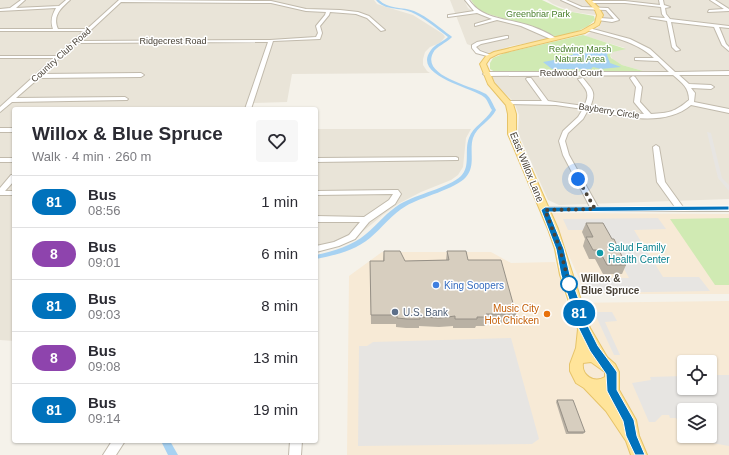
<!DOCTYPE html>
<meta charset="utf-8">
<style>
body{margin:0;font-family:Arial,sans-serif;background:#f7f7f7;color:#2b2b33;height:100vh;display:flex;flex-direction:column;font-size:15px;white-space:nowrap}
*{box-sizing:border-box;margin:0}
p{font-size:13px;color:#7c7c81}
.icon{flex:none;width:22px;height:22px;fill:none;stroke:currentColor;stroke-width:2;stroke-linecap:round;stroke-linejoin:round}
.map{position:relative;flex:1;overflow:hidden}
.drawer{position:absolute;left:12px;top:107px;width:306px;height:336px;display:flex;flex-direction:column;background:#fff;border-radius:4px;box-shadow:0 1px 3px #0004}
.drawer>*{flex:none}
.badge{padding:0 8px;border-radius:13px;font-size:14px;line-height:26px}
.tools{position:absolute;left:677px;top:355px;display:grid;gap:8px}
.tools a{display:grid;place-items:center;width:40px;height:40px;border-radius:4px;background:#fff;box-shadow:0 1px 3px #0004;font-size:20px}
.you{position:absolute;width:20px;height:20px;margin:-10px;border:3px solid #fff;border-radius:50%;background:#1a73e8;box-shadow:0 0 0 6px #1a73e833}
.map>.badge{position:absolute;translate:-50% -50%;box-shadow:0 0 0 2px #fff}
.round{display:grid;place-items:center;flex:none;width:42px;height:42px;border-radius:4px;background:#f7f7f7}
.summary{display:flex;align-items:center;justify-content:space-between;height:68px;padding:0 20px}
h1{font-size:19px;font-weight:600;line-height:30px}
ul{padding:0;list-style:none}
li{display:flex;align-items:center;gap:12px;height:52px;padding:0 20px;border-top:1px solid #e1e1e2}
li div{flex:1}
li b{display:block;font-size:15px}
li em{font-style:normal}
li .badge{min-width:44px;font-weight:700;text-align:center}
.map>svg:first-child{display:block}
</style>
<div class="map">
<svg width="729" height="455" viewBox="0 0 729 455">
<rect width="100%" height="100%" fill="#f5f2ea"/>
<path fill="#e9e4d8" d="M0,0H119L0,108Z
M123,0H374L377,4L383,6L413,15L443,34L445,37L440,43L430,47L425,52L423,59V65L427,71L430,73L292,74L287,102L253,103L250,109H14V341L0,340V113Z
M450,0H464L468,8L477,14L521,26L550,39L511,46L489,53L467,44Z
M547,0H729V71H643L622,65L613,60L610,55L613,52L625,48L585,36L600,26L603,16L573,12L553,4Z
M491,75L729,76V199L559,205L548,200L520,137L518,132L519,115L514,102L497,86Z
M316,129H471L466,138L463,167L458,175L451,180L421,192L398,204L384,214L355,238L316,252Z"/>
<path fill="#f7ead6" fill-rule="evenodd" d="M550,213L729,214V294H586Z
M382,252H491L511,263L555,262L567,303L729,301V455H347L349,276ZM684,362H710V388H684ZM684,410H710V436H684Z"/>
<path fill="#d0eab3" d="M471,0H542L559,8L572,12L594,16L595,20L588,26L578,31L556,37L533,27L485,13L477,9Z
M583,35L626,49L613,52L610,55L611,58L622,65L643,71L495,72L490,69V63L493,58L505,53Z
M729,218V285H715L670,219Z"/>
<path fill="#e7e5e2" d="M707,132L711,133L722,178L729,185V191L718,178Z
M658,218L666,229L634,230L663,277H699L710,291L589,293L583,278H629L603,230H568L563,219Z
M594,312H612L617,321L605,322L620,355H614Z
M511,338L539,439L532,444L358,446L359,346H367L373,342Z
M710,375H729V446L707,442L705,439H699L692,436H710V410H684V432L676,418H670L669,415H662L655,422H649L632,383L651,380L650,377L684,376V388H710Z"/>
<path fill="#a7d2f2" d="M568,46L576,47L575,50C585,56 586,53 595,49L609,51L607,55L610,63L621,67L601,69L593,67L591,69H552L543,62L554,60H566L569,55H573L572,52L565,50L553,52L555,49Z"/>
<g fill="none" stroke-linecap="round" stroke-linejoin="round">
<path fill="#a7d2f2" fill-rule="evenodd" d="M376,0H379C388,9 403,7 414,11C428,17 440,28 451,36L452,37C447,43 436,46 433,53C421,76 473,86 486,94C491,98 493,105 496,110C491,121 477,126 473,138C469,151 476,165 466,177C456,189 421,197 406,206C392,214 382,228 370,238C354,251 335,255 316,259V255C334,251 352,246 366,234C378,224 387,212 400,204C417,194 448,188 461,176C471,166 464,150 469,138C473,126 486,121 492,110C489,106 488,100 484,97C472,87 411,76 431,50C435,44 443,42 448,37C436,28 425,18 411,12C399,7 385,11 376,0Z
M161,441H170L178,455H168Z"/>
<g stroke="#c1baac" stroke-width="2">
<path id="minor" d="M21,0H25L16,8L59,6L66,0H70C61,8 52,16 58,29H87L119,0L271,1L306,9L340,10L358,12L369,16L385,30L381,31L367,18L356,14L330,12L329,15L320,26L322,33L320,39L273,41L251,109H245L268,42L76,43L42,74L141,73L144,75L141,77L39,78L16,98L125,97L128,99L127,100L12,102L0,112V107L54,58H0V56H57L84,31H0V29H53C50,21 52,15 56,8L0,11V9L10,8ZM121,2L271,3L306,11L326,12L325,15L316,26L318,33L316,37L270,40L79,41Z
M465,0H469C480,16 498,18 516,22C530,25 546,31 557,39L553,40L521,26L497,20L475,26V24L492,19L477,13L448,17V15H449L474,11Z
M561,0H566L582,7L608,8L619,20L612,22L598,20V18H600L614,19L606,10L581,9Z
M659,0H663L664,5L670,7L665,8L666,14L670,19L729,26V28L719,27L726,44L729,47V51L722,45L714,27L671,22L676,46L680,50L676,51L672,47L667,21L649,18L651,17L665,18L662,14L661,7L625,3H590L588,2L590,1H625L660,5Z
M710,0H715L729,9V11L708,12L709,10L724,9Z
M589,28L630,39L650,49L675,72L729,71V75H679L689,84L711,85L714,87L711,89L691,88L695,93L694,102L729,109V113L691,105C664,128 620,116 588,110L583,119L568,133L565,141L569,155L598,207H675L657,182L653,147L656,145L659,147L665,182L683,207H729V211H542L541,209L542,207H590L563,155L559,141L563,131L578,117L583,109L556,105L506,104L505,103L508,101H542L526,79L527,78H531L548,101L584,106C591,92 586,90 578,79L583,78C592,90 597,91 590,107L631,113L644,114L634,102L636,87L630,78L633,76L635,77L642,87L640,102L651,114C669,113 675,112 689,100C689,87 682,83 673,75L486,76L483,74L486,72H669L658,61L635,60V58H654C636,41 611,37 587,30V29Z
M506,36H508V38L481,44L476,47L480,51L491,55V57L476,53L472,48V45L477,42Z
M0,128H14V132H0Z
M456,157L458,158V160L316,162V158Z
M0,158H14V162H0Z
M11,175H14V181L5,191H14V195H0V188Z
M395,190H398L401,194L395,204L369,222L355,239L339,246L316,252V246L334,242L349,235L360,222H316V216L364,217L389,200L393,194L316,195V191Z
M112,441H125L116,455H103Z
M290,441H302L301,455H289Z"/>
</g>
<g stroke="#e6c368" stroke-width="2">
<path id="major" d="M586,0H591L599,8L603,15L599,25L585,33L498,54L490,58L486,64L494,83L513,104L516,114V134L558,229L590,328L607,357L615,364L619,372V390L636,420L639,436L647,455H631L626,441L606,411L584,388L576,383L570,371V364L576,348L578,329L560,275L555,249L548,229L508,134V114L506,105L488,84L480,64L486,56L494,52L581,31L595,23L597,15L595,10ZM591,362L605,372V377C594,384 581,375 583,363Z"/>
</g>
<use href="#minor" fill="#fff" fill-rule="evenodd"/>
<use href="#major" fill="#ffe49a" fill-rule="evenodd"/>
</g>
<path fill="#b9b1a4" d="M586,223L626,265L622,274H603L595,259H589L583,246L585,239L582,232Z
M384,251L405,261L446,260L447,251L468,260L516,314L514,323H486L485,326H476L475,328H453V326L439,327L419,326V328H406L396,327V324H371L370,261H383Z
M557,400L585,432L583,434H566L556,402Z"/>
<path fill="#d7cebf" stroke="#969086" d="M586,223H603L612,239H614L626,265H607L599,250H593L586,237H593Z
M384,251H400L405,261L449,260L447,251H466L468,260H501L516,314H486L487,317H477V319H455V316L440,318L420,317V319H407L397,318V315H371L370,261H384Z
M557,400H573L585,432H568Z"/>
<path fill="#0072bc" stroke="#fff" d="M729,206V210L549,212L564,249L570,275L589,328L598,346L615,369L617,372V390L634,420L637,436L645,455H635L626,436L623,421L607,391L606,374L590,351L579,329L561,275L556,249L541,210L545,207Z"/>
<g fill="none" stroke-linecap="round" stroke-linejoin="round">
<path stroke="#4a4338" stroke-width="4" stroke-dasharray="0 7.2" d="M569,284L570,287L560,249L545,210L595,209L578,179"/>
</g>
<circle fill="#0f9aa8" stroke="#fff" stroke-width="1.5" cx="600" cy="253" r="4"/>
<circle fill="#fff" stroke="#0072bc" stroke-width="2" cx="569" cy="284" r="8"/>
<circle fill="#3f7fe0" stroke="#fff" stroke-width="1.5" cx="436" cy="285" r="4"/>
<circle fill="#5c6f8a" stroke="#fff" stroke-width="1.5" cx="395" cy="312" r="4"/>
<circle fill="#e8710a" stroke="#fff" stroke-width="1.5" cx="547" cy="314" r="4"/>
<g text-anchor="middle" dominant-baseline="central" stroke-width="3" stroke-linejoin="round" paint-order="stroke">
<g font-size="9" fill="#477e29" stroke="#fff">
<text x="538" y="14">Greenbriar Park</text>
<text x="580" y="49">Redwing Marsh<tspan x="580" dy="10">Natural Area</tspan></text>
</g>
<g font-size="9" fill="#4a4338" stroke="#fff">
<text x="173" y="41">Ridgecrest Road</text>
<text transform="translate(61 55) rotate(-42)">Country Club Road</text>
<text x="571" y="73">Redwood Court</text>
<text transform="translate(609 111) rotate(9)">Bayberry Circle</text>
</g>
<g font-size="10" fill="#4a4338" stroke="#fff">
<text transform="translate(527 167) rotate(68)">East Willox Lane</text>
</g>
<g font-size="10" fill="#0d838f" stroke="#fff" text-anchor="start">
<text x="608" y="247">Salud Family<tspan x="608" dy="12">Health Center</tspan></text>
</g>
<g font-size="10" font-weight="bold" fill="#4a4338" stroke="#fff" text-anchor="start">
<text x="581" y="278">Willox &amp;<tspan x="581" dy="12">Blue Spruce</tspan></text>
</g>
<g font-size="10" fill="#366cbe" stroke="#fff" text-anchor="start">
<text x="444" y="285">King Soopers</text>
</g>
<g font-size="10" fill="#c56008" stroke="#fff" text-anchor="end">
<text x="539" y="308">Music City<tspan x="539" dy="12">Hot Chicken</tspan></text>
</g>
<g font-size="10" fill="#4e5e75" stroke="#fff" text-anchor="start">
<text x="403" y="312">U.S. Bank</text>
</g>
</g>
</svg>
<div class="tools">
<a><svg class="icon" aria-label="locate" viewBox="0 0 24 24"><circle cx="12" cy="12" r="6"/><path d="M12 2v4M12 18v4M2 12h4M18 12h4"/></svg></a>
<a><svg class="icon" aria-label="layers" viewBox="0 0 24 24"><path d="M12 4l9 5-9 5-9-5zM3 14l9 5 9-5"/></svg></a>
</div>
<div class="you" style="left:578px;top:179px"></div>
<b class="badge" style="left:579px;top:313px;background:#0072bc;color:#fff">81</b>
<section class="drawer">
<div class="summary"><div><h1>Willox &amp; Blue Spruce</h1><p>Walk · 4 min · 260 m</p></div><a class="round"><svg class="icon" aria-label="heart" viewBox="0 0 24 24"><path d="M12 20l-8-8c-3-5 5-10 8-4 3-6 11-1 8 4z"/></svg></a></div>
<ul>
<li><span class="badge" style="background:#0072bc;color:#fff">81</span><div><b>Bus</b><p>08:56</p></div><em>1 min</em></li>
<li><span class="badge" style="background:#8e44ad;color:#fff">8</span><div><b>Bus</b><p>09:01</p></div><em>6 min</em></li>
<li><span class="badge" style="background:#0072bc;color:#fff">81</span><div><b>Bus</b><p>09:03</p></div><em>8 min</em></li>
<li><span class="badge" style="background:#8e44ad;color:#fff">8</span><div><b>Bus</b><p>09:08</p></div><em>13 min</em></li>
<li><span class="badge" style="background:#0072bc;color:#fff">81</span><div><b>Bus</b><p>09:14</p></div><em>19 min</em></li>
</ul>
</section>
</div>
